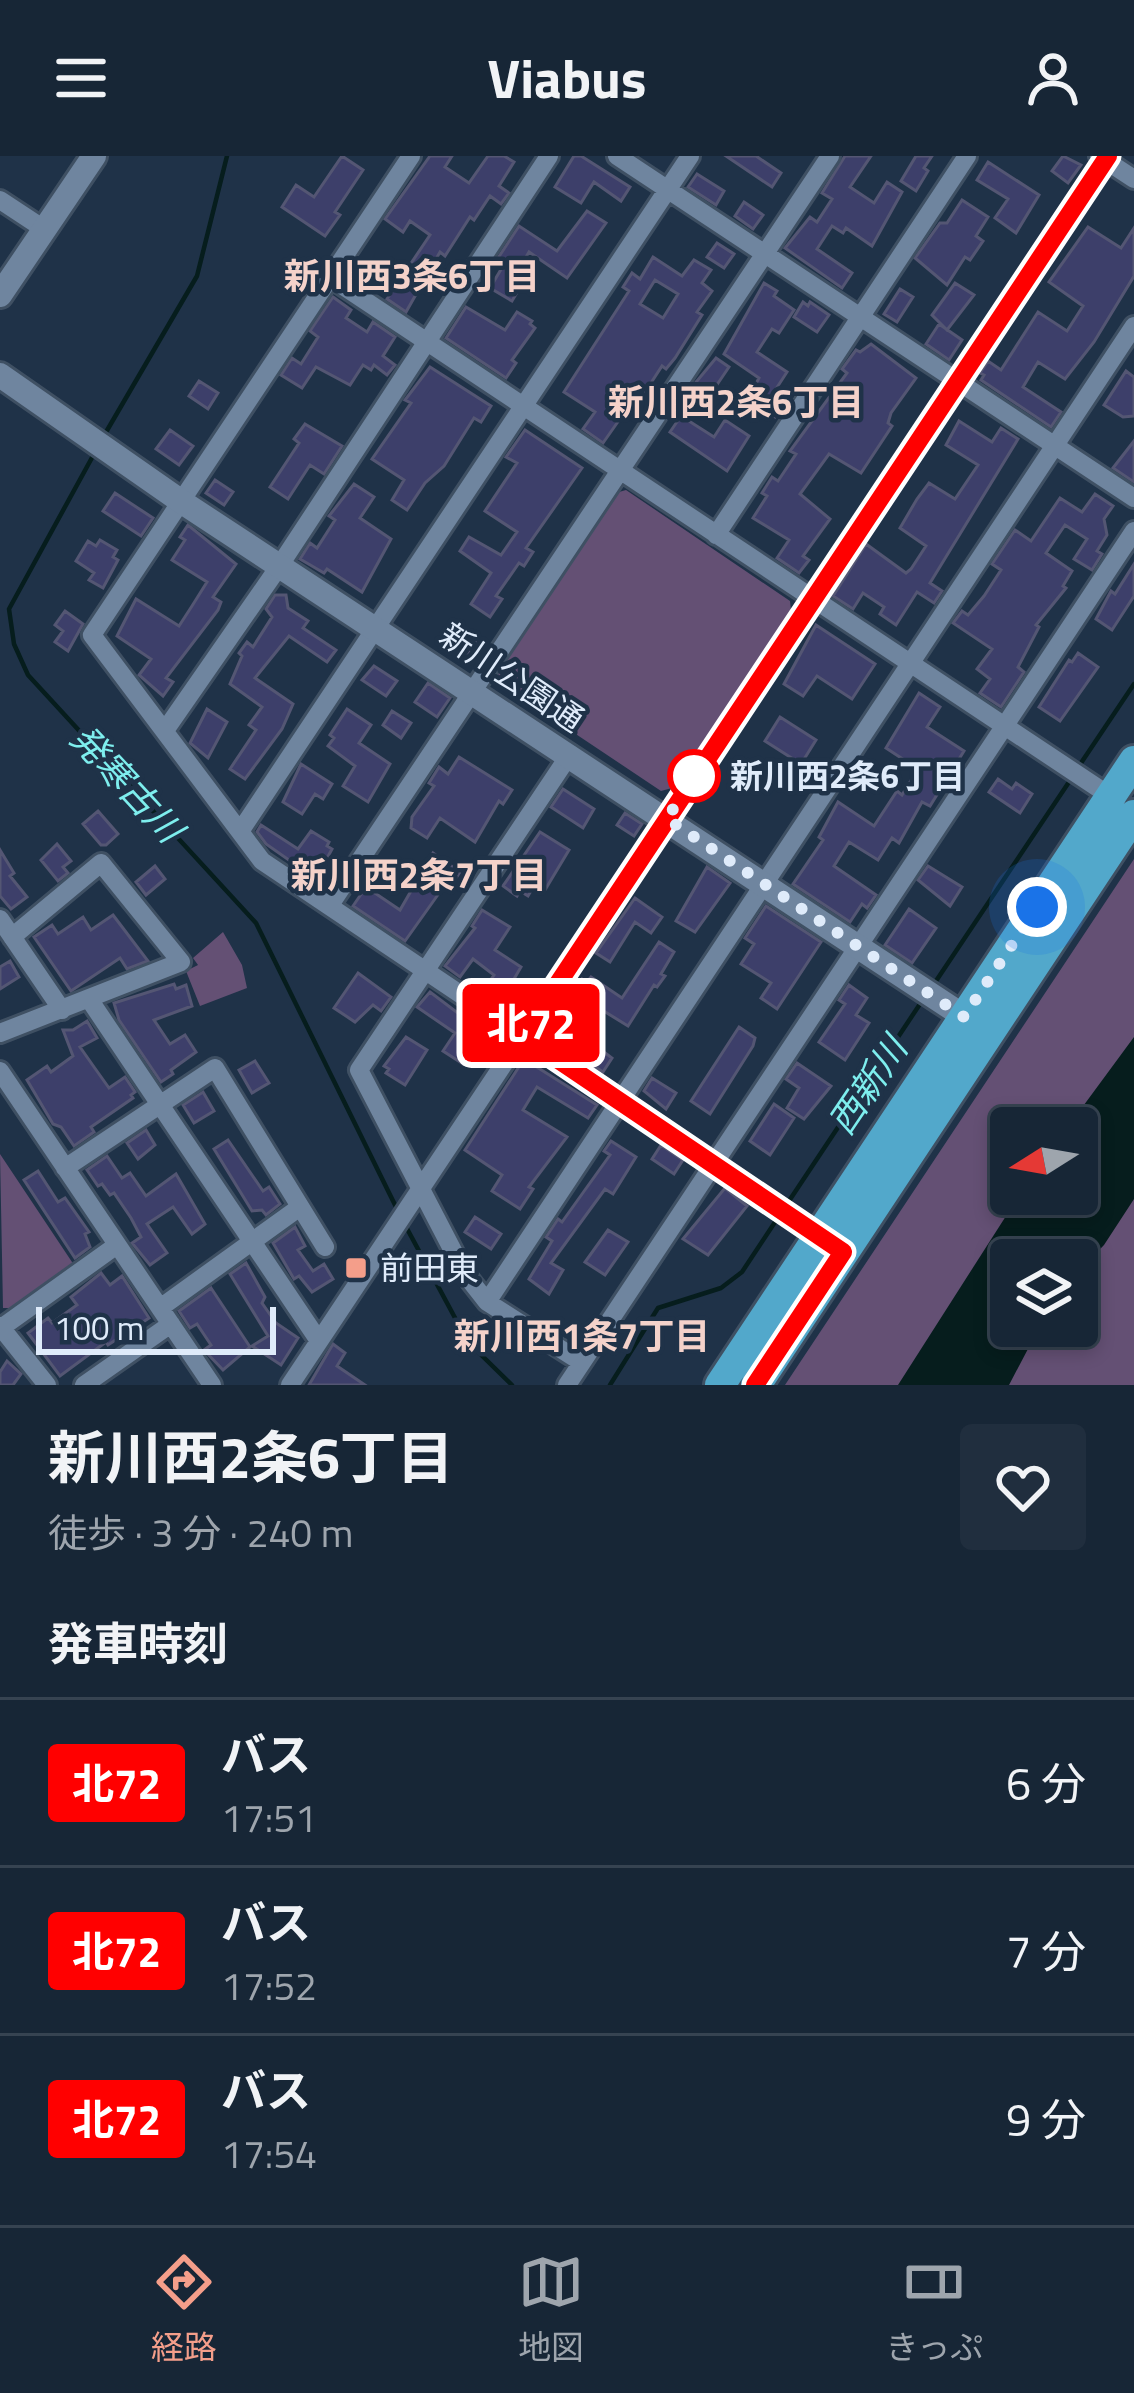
<!DOCTYPE html>
<html lang="ja">
<meta charset="utf-8">
<style>
body{margin:0;font-family:"Titillium Web","Noto Sans JP",sans-serif;background:#202e3e;color:#f1f3f6;height:100vh;display:flex;flex-direction:column;font-size:45px;white-space:nowrap}
*{box-sizing:border-box;margin:0}
p{font-size:39px;color:#9ea5ad}
.icon{flex:none;width:66px;height:66px;fill:none;stroke:currentColor;stroke-width:2;stroke-linecap:round;stroke-linejoin:round}
.map{position:relative;height:1229px;overflow:hidden}
.details{display:flex;flex-direction:column;background:#172636;flex:1}
.details>*{flex:none}
.badge{padding:0 24px;border-radius:9px;font-size:42px;line-height:78px}
.needle{width:78px;rotate:259deg}
.buttons{position:absolute;left:990px;top:951px;display:grid;gap:24px}
.buttons a{display:grid;place-items:center;width:108px;height:108px;border-radius:12px;background:#172636;box-shadow:0 6px 18px #0003,0 0 0 3px #364351;font-size:60px}
.scale{position:absolute;left:36px;bottom:30px;width:240px;box-sizing:border-box;padding-left:12px;border:6px solid #dfebfa;border-top:0;font-size:33px;line-height:42px;white-space:nowrap;color:#dfebfa;-webkit-text-stroke:9px #1f3248;paint-order:stroke}
.you{position:absolute;width:60px;height:60px;margin:-30px;border:9px solid #fff;border-radius:50%;background:#1a73e8;box-shadow:0 0 0 18px #1a73e833}
.map>.badge{position:absolute;translate:-50% -50%;box-shadow:0 0 0 6px #fff}
h2{padding:0 48px;font-size:45px;line-height:108px}
.round{display:grid;place-items:center;flex:none;width:126px;height:126px;border-radius:12px;background:#202e3e}
.head{display:flex;align-items:center;justify-content:space-between;height:204px;padding:0 48px}
h1{font-size:57px;font-weight:700;line-height:90px}
ul{padding:0;list-style:none}
li{display:flex;align-items:center;gap:36px;height:168px;padding:0 48px;border-top:3px solid #364351}
li div{flex:1}
li b{display:block;font-size:45px}
li em{font-style:normal}
li .badge{min-width:132px;font-weight:700;text-align:center}
header{display:flex;justify-content:space-between;align-items:center;height:156px;padding:0 48px;background:#172636;font-size:54px;font-weight:700}
.tab-bar{display:flex;justify-content:space-around;align-items:center;height:168px;border-top:3px solid #364351;background:#172636;font-size:33px;color:#9ea5ad}
.tab-bar a{display:grid;justify-items:center;gap:6px}
.tab-bar .selected{color:#f49e8a}
.map>svg:first-child{display:block}
</style>
<header><svg class="icon" aria-label="menu" viewBox="0 0 24 24"><path d="M4 6h16M4 12h16M4 18h16"/></svg>Viabus<svg class="icon" aria-label="person" viewBox="0 0 24 24"><circle cx="12" cy="8" r="4"/><path d="M4 21q1-7 8-7t8 7"/></svg></header>
<div class="map">
<svg width="1134" height="1229" viewBox="0 0 1134 1229">
<rect width="100%" height="100%" fill="#1f3248"/>
<path fill="#645074" fill-rule="evenodd" d="M626,334L790,445L791,455L672,632L661,635L501,528L498,517L619,336Z
M1134,703V1229H785ZM1011,972H1077V1038H1011ZM1011,1104H1077V1170H1011Z
M223,776L242,809L247,832L200,850L186,815L198,809L193,802Z
M0,998L74,1109L11,1152H3Z"/>
<path fill="#061d1d" d="M1134,881V1043L1104,1089L1077,1117V1104H1011V1170H1040L1009,1229H898L1020,1038H1077V972H1067Z"/>
<g fill="none" stroke-linecap="round" stroke-linejoin="round">
<path stroke="#061d1d" stroke-width="4.5" d="M102,283L197,120L227,0
M94,298L9,453L14,488L28,519L256,767L399,1057
M1077,613L1134,528
M934,828L1071,623
M787,1048L924,842
M404,1067L468,1186L512,1229
M610,1229L658,1152L721,1132L742,1116L781,1057"/>
</g>
<path fill="#3d3f6a" stroke="#545673" stroke-width="3" fill-rule="evenodd" d="M342,0L363,14L335,56L340,59L325,80L282,51L296,29L314,41Z
M430,0H452L445,11L469,27L488,0H504L514,6L499,30L509,37L501,48L490,40L474,64L470,61L445,100L440,96L406,156L387,143L430,79L410,65L403,76L385,63Z
M574,0H581L630,31L621,45L594,26L581,47L555,31Z
M726,0H756L781,17L772,31Z
M845,0H871L850,31L874,47L887,26L902,36L872,90L846,72L843,77L832,70L817,93L852,117L842,132L785,92L810,61L817,66L832,43L822,37Z
M916,0H932L924,12L928,15L916,35L901,25Z
M1063,0L1081,9L1068,27L1052,15Z
M988,6L1039,39L1016,77L995,62L1008,43L977,24Z
M697,18L724,35L716,49L688,31Z
M962,44L988,61L976,80L983,85L970,104L965,101L947,129L915,102L940,67H947Z
M744,46L763,59L753,73L735,60Z
M587,55L606,67L567,122L529,96L513,123L522,128L512,145L490,132L503,110L498,102L519,70L557,95Z
M1088,71L1121,92L1134,72V120L1094,186L1065,223L1038,206L1023,231L1061,256L1051,271L981,224L984,219L980,217L988,205L1001,214L1038,156L1067,175L1083,150L1049,126Z
M717,87L734,98L724,112L707,101Z
M653,101L682,120L694,104L711,114L702,127L712,135L697,156L702,159L675,202L666,213L662,210L634,253L629,250L603,287L583,273L595,256L564,236L629,135L623,131L632,117L640,123ZM655,124L678,138L663,162L640,148Z
M764,127L777,135L774,140L794,154L779,177L772,173L757,196L787,216L774,236L784,247L775,261L748,243L759,222L724,198Z
M955,127L974,139L947,174L932,159Z
M900,133L913,141L897,166L884,158Z
M333,141L351,154L346,162L367,176L373,166L395,181L383,200L395,209L387,219L374,209L371,214L363,209L350,229L316,211L302,232L281,219L292,202L301,208L318,181L310,175Z
M803,146L808,150L810,146L829,159L817,176L794,161Z
M466,151L505,174L517,156L532,165L530,168L535,172L512,204L516,207L506,222L446,182Z
M939,168L962,184L949,204L926,188Z
M871,188L916,222L891,257L888,267L892,270L861,317L829,298L800,338L830,363L803,400L809,404L799,417L777,402L789,384L753,362L767,340L762,337L772,321L778,325L796,298L790,295L847,217L842,213L856,194L860,196Z
M716,202L729,211L708,242L692,231Z
M430,211L491,250L481,266L474,262L444,310L425,327L407,354L392,344L404,324L372,303L411,247L405,244Z
M1126,215L1134,221V260L1123,261L1104,249Z
M199,225L218,237L208,253L189,240Z
M681,260L714,281L725,264L749,280L727,315L670,276Z
M959,265L992,286L1001,272L1018,283L930,427L942,435L934,447L917,436L896,469L880,458L884,451L863,437L853,453L833,440L866,388L906,417L911,413L926,390L900,372L917,343L929,327L955,343L978,309L946,289Z
M305,268L342,290L324,318L310,309L288,343L270,331L299,287L294,283Z
M170,274L193,290L179,309L156,293Z
M525,274L582,312L526,392L533,396L524,410L519,407L496,440L502,443L490,461L471,448L491,417L460,395L469,381L501,399L517,376L485,355L517,307L506,301Z
M1134,285V326L1113,312Z
M215,324L233,336L224,349L206,337Z
M354,328L374,341L360,362L391,383L362,436L327,413L324,417L300,403L310,387L317,392L335,364L329,360Z
M115,337L153,362L141,380L103,355Z
M1095,338L1113,350L1104,363L1107,379L1097,395L1102,398L1092,414L1074,403L1087,383L1065,369L1046,397L1072,415L1063,430L1066,432L1036,469L1039,471L1018,511L1024,516L1001,551L980,537L990,523L977,513L992,493L953,467L962,455L968,459L984,440L1001,414L992,408L1015,374L1031,385L1060,342L1082,356Z
M188,369L236,408L213,441L221,446L218,454L166,522L173,526L163,540L139,519L151,503L117,480L136,443L179,470L192,450L207,426L172,404L185,384L180,381Z
M100,384L117,394L113,401L118,404L103,432L89,424L94,417L76,405L88,385L96,390Z
M1134,408V440L1112,474L1096,463L1111,435L1115,438Z
M275,439H286L288,452L308,465L303,472L336,494L327,506L289,480L255,522L293,548L282,573L245,623L230,613L256,574L249,569L262,551L230,528L242,500L239,497L247,486L253,491L272,461L266,453Z
M65,455L83,468L68,495L55,486L63,475L55,469Z
M816,469L875,508L852,543L817,520L803,540L784,528Z
M459,471L477,483L466,500L448,488Z
M1078,497L1098,511L1060,565L1039,551L1069,504L1072,506Z
M374,510L397,525L386,540L362,524Z
M428,527L450,542L437,561L415,546Z
M919,537L940,551L927,571L964,595L930,650L922,646L899,687L892,682L878,704L849,686L834,710L876,739L867,752L862,748L850,766L793,728L823,684L819,681L838,646L874,670L897,635L902,639L918,613L886,592Z
M207,553L227,566L208,602L190,587Z
M347,553L371,569L359,587L390,608L368,646L343,630L355,610L328,590L334,582L330,579Z
M392,555L411,567L401,582L383,569Z
M780,561L816,584L801,608L765,585Z
M459,601L512,634L503,648L499,645L475,686L440,662L427,682L411,672L412,661L434,630L429,627L439,611L448,618Z
M301,608L332,628L323,643L315,638L302,658L283,646Z
M998,623L1012,633L1016,627L1032,638L1020,657L989,636Z
M563,633L594,653L583,672L551,651Z
M98,655L118,678L106,689H101L83,668Z
M625,657L642,668L634,680L617,669Z
M261,669L298,693L311,675L329,686L327,690L332,693L316,723L266,688L257,676Z
M540,676L569,694L545,734L535,728L528,740L520,735L517,740L503,730Z
M57,688L71,705L63,711L68,717L58,725L41,704Z
M0,694L14,717L10,720L27,741L11,753L0,740Z
M433,697L460,716L451,729L447,726L405,785L353,750L366,731L400,754Z
M155,710L165,723L146,739L136,726Z
M928,710L962,731L950,750L918,724Z
M707,711L730,727L695,776L676,765Z
M635,742L662,761L651,777L635,766L610,806L596,797Z
M766,750L821,786L777,853L761,842L771,827L741,808L754,788L745,782Z
M909,753L936,772L912,807L885,789Z
M482,754L510,771L495,794L521,811L500,847L483,835L494,819L473,803L460,821L445,810L475,772L472,770Z
M113,759L148,805L127,813L120,802L71,835L34,781L52,769L58,778L83,761L91,774Z
M659,786L674,796L661,818L665,820L657,831L654,829L628,870L573,836L582,823L587,826L591,821L622,842Z
M10,805L19,821L0,833V811Z
M358,817L391,841L381,855L373,849L355,866L334,852Z
M174,828L176,833L186,829L192,850L154,864L170,888L185,879L196,896L171,914L173,918L161,926L119,864L114,847Z
M849,829L867,842L856,859L869,867L845,904L819,886L845,848L839,844Z
M430,836L471,867L473,864L492,877L482,892L475,888L463,908L443,895L455,877L417,851Z
M557,860L612,902L603,916L545,878Z
M87,865L97,882L80,891L94,911L109,932L125,921L135,936L131,939L133,942L91,971L94,976L74,990L61,971L53,968L27,924L47,910L51,916L73,900L63,874H73Z
M739,871L755,882L753,890L710,958L691,945Z
M406,881L427,894L405,929L386,917L389,913L384,910Z
M524,903L597,949L588,962L537,931L523,954L567,981L529,1031L533,1033L520,1053L492,1035L502,1019L465,994Z
M255,905L269,927L252,937L239,914Z
M797,907L831,930L804,963L787,952L799,932L786,923Z
M652,922L676,937L666,953L644,935Z
M203,936L214,955L194,967L183,949Z
M774,948L794,962L770,999L750,985Z
M146,974L155,989L138,1003L127,987Z
M228,984L263,1035L269,1031L280,1048L266,1059L262,1054L252,1055L214,993Z
M611,985L636,1001L613,1038L605,1033L551,1107L563,1114L549,1138L529,1123L552,1085L546,1081L558,1063L562,1066L610,999L604,995Z
M661,989L683,1004L674,1018L652,1003Z
M107,1000L122,1022L130,1017L146,1040L176,1018L205,1068L192,1078L173,1051L147,1068L167,1097L150,1109L132,1087L141,1081L131,1062L114,1037L110,1039L102,1028L98,1030L87,1014Z
M38,1015L58,1046L65,1042L89,1076L85,1078L90,1091L75,1102L24,1024Z
M725,1032L747,1050L708,1099L683,1083Z
M475,1061L501,1078L491,1093L465,1076Z
M295,1071L305,1090L298,1094L313,1115L324,1108L333,1123L312,1136L299,1120L294,1123L273,1087Z
M608,1074L628,1086L605,1119L585,1106Z
M246,1107L265,1141L262,1147L276,1167L298,1182L281,1209L252,1190L268,1180L230,1118Z
M101,1117L110,1129L122,1120L149,1162L108,1189L106,1186L60,1220L28,1177L48,1162L52,1167L77,1149L71,1141Z
M211,1132L250,1191L223,1214L204,1194L211,1189L197,1168L190,1172L179,1155Z
M333,1188L345,1197L337,1210L365,1229H309Z
M7,1205L21,1218L13,1229H0V1216Z"/>
<g fill="none" stroke-linecap="round" stroke-linejoin="round">
<g stroke="#3f5063" stroke-width="24">
<path id="minor" d="M411,0L92,479L262,705L825,1083
M617,0L1134,342
M1099,0L1134,23
M0,44L44,73
M331,122L1116,644
M716,379L967,0
M166,573L280,409L549,0
M570,598L359,914L465,1118L487,1146L581,1206
M241,674L690,0
M330,749L830,0
M0,763L62,854
M89,843L319,1185
M0,877L181,806L101,707L12,781
M0,915L212,1229
M65,1012L215,912L325,1091
M487,1146L1134,170
M160,1152L300,1051
M0,1170L47,1229
M1,1172L117,1089
M84,1229L171,1168
M290,1229L1108,0
M567,1229L1134,375"/>
</g>
<g stroke="#3f5063" stroke-width="30">
<path id="tertiary" d="M0,139L94,0
M0,219L182,346L977,869"/>
</g>
<g stroke="#3f5063" stroke-width="36">
<path id="primary" d="M720,1229L1134,605
M756,1229L1134,659"/>
</g>
<use href="#minor" stroke="#6f859f" stroke-width="18"/>
<use href="#tertiary" stroke="#6f859f" stroke-width="24"/>
<use href="#primary" stroke="#52a8cb" stroke-width="30"/>
</g>
<g fill="none" stroke-linecap="round" stroke-linejoin="round">
<g stroke="#fff" stroke-width="27">
<path id="line" d="M755,1229L843,1096L523,880L1108,0"/>
</g>
<use href="#line" stroke="#f00" stroke-width="18"/>
<path stroke="#dfebfa" stroke-width="12" stroke-dasharray="0 21.6" d="M694,620L700,609L667,663L964,861L1037,751"/>
</g>
<circle fill="#fff" stroke="#f00" stroke-width="6" cx="694" cy="620" r="24"/>
<rect fill="#f49e8a" stroke="#1f3248" stroke-width="4.5" x="344" y="1100" width="24" height="24" rx="6"/>
<g text-anchor="middle" dominant-baseline="central" stroke-width="9" stroke-linejoin="round" paint-order="stroke">
<g font-size="33" fill="#dfebfa" stroke="#1f3248">
<text transform="translate(512 521) rotate(34)">新川公園通</text>
</g>
<g font-size="33" font-weight="bold" fill="#dfebfa" stroke="#1f3248" text-anchor="start">
<text x="730" y="620">新川西2条6丁目</text>
</g>
<g font-size="33" fill="#dfebfa" stroke="#1f3248" text-anchor="start">
<text x="380" y="1112">前田東</text>
</g>
<g font-size="36" font-weight="bold" fill="#f4d2ca" stroke="#1f3248">
<text x="412" y="119">新川西3条6丁目</text>
<text x="736" y="245">新川西2条6丁目</text>
<text x="419" y="718">新川西2条7丁目</text>
<text x="582" y="1179">新川西1条7丁目</text>
</g>
<g font-size="36" font-style="italic" fill="#7eeeee" stroke="#1f3248">
<text transform="translate(127 627) rotate(47)">発寒古川</text>
<text transform="translate(867 929) rotate(-56)">西新川</text>
</g>
</g>
</svg>
<div class="buttons">
<a><svg class="needle" viewBox="-14 -14 28 28"><path d="M0-13l5 13h-10z" fill="#e53935"/><path d="M0 13l5-13h-10z" fill="#9ea5ad"/></svg></a>
<a><svg class="icon" aria-label="layers" viewBox="0 0 24 24"><path d="M12 4l9 5-9 5-9-5zM3 14l9 5 9-5"/></svg></a>
</div>
<div class="scale">100 m</div>
<div class="you" style="left:1037px;top:751px"></div>
<b class="badge" style="left:531px;top:867px;background:#f00;color:#fff">北72</b>
</div>
<section class="details">
<div class="head"><div><h1>新川西2条6丁目</h1><p>徒歩 · 3 分 · 240 m</p></div><a class="round"><svg class="icon" aria-label="heart" viewBox="0 0 24 24"><path d="M12 20l-8-8c-3-5 5-10 8-4 3-6 11-1 8 4z"/></svg></a></div>
<h2>発車時刻</h2>
<ul>
<li><span class="badge" style="background:#f00;color:#fff">北72</span><div><b>バス</b><p>17:51</p></div><em>6 分</em></li>
<li><span class="badge" style="background:#f00;color:#fff">北72</span><div><b>バス</b><p>17:52</p></div><em>7 分</em></li>
<li><span class="badge" style="background:#f00;color:#fff">北72</span><div><b>バス</b><p>17:54</p></div><em>9 分</em></li>
</ul>
</section>
<nav class="tab-bar">
<a class="selected"><svg class="icon" aria-label="directions" viewBox="0 0 24 24"><path d="M12 3l9 9-9 9-9-9zM9 14v-3h6M13 9l2 2-2 2"/></svg>経路</a>
<a><svg class="icon" aria-label="map" viewBox="0 0 24 24"><path d="M3 6l6-2 6 2 6-2v14l-6 2-6-2-6 2zM9 4v14M15 6v14"/></svg>地図</a>
<a><svg class="icon" aria-label="tickets" viewBox="0 0 24 24"><path d="M3 7h18v10H3zM15 7v10"/></svg>きっぷ</a>
</nav>
